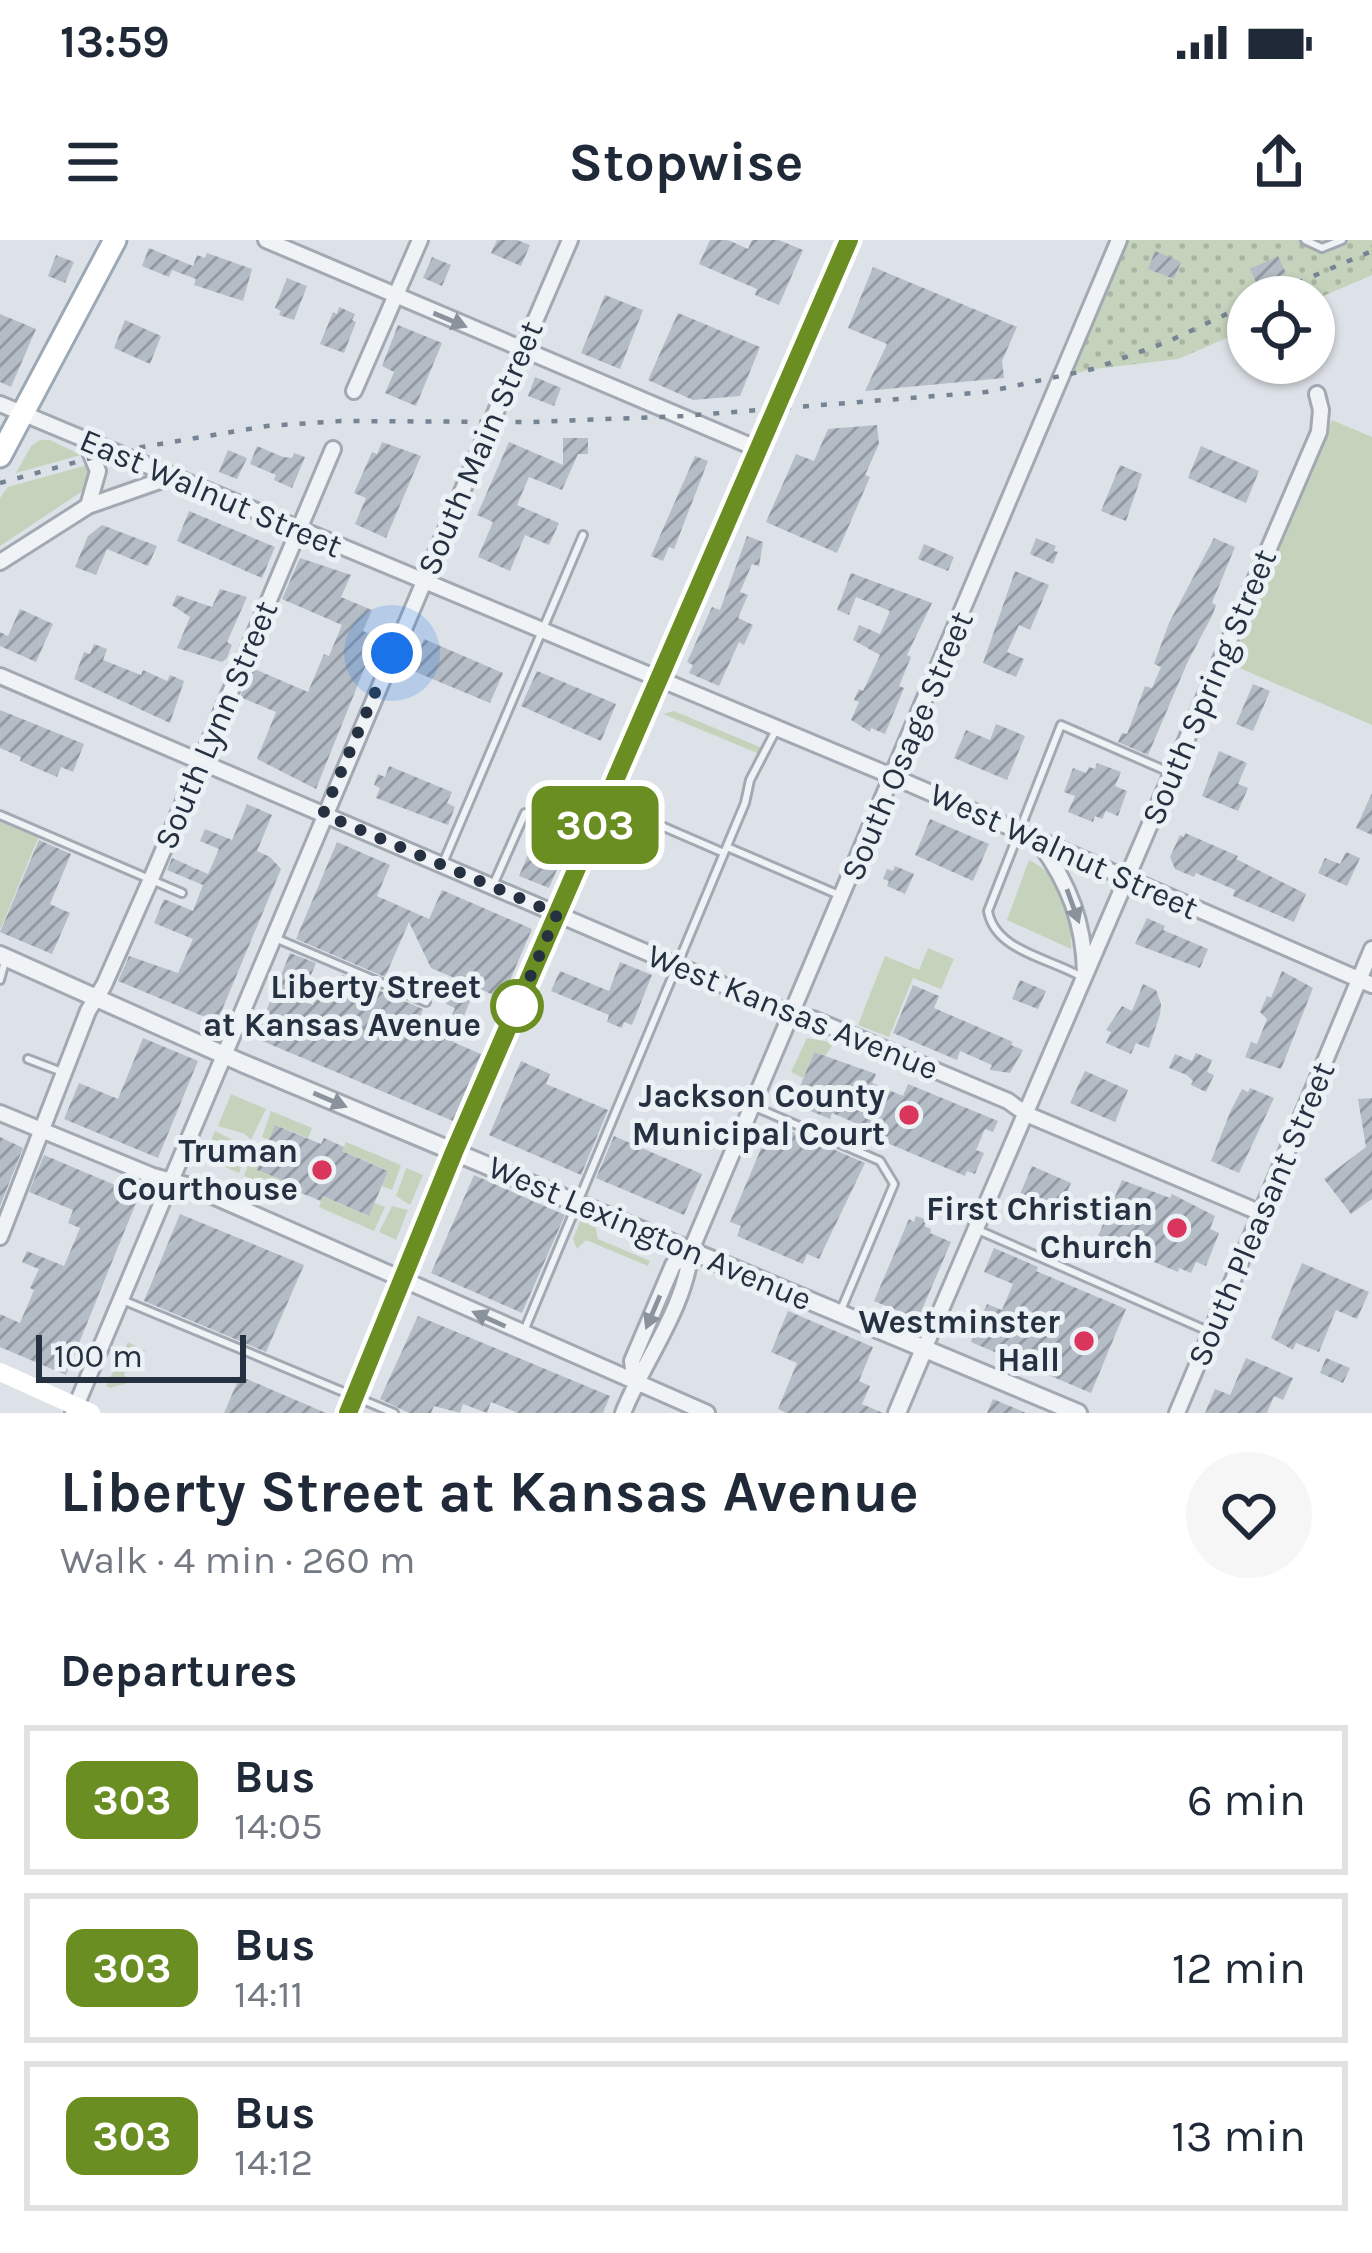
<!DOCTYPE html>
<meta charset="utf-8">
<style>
body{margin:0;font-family:Karla,sans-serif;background:#f6f6f7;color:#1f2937;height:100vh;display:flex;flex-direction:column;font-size:45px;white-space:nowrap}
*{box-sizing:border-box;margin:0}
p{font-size:39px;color:#747a83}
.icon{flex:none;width:66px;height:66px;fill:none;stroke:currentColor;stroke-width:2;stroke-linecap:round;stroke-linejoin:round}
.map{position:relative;height:1173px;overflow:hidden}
.details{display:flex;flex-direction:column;background:#fff;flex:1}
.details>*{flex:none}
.badge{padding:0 24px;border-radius:18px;font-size:42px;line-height:78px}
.fabs{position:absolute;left:1227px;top:36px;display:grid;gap:24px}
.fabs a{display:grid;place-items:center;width:108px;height:108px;border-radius:50%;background:#fff;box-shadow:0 3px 9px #0004;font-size:60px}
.scale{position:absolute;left:36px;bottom:30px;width:210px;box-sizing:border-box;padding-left:12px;border:6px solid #253140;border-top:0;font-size:33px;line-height:42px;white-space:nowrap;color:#253140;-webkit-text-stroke:9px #ecf1f6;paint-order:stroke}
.you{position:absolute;width:60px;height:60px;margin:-30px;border:9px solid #fff;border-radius:50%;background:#1a73e8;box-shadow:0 0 0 18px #1a73e833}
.map>.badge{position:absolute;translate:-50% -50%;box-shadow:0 0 0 6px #fff}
h2{padding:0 60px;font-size:45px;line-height:108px}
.round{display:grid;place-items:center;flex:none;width:126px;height:126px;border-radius:63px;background:#f6f6f7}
.overview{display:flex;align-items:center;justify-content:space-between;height:204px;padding:0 60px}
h1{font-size:57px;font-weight:700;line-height:90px}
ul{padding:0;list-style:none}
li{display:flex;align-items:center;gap:36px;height:150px;margin:0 24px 18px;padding:0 36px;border:6px solid #e0e1e3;border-radius:0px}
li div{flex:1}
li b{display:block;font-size:45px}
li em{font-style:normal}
li .badge{min-width:132px;font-weight:700;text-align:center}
.status{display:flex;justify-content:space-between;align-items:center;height:84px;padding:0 60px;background:#fff;direction:ltr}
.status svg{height:33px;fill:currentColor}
header{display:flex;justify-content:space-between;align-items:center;height:156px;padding:0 60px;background:#fff;font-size:54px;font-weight:700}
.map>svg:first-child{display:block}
</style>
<div class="status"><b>13:59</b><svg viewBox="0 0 49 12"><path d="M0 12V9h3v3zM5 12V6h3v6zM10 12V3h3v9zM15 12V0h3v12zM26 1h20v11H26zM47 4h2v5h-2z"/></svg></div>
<header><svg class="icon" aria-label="menu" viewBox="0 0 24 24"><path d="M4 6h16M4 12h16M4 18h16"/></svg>Stopwise<svg class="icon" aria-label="share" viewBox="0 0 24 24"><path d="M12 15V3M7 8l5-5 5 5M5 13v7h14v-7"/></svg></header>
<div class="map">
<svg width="1372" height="1173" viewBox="0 0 1372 1173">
<defs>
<pattern id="park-dots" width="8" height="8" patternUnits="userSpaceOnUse" patternTransform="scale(3)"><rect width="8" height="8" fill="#c5d3bd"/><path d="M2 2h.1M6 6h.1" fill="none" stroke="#a9b6a4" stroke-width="1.8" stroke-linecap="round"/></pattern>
<pattern id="building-hatch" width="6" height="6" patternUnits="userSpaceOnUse" patternTransform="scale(3)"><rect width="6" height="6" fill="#b4bcc6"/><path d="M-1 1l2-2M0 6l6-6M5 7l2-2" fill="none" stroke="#9299a2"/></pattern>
</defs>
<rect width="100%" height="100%" fill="#dde2e8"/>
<path fill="#c5d3bd" d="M1332,180L1372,197V485L1230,424Z
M40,200H50L81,215L16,233L31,206Z
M91,224L93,231L84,250L0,306V258L8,247Z
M674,471L762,508L757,513L663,474Z
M0,580L39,596L0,690Z
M1029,620C1062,635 1073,676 1071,709L1007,680Z
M928,708L954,719L941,749L913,738L889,797L858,785L885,716L919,730Z
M807,798L834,803L825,816L814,812L803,838L791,832Z
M231,854L266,869L251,900L245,894L218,886Z
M271,871L312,888L308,898L276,885L269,900L262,897Z
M215,891L241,904H250L239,933L204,918Z
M346,902L401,925L392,950L382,946L387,930L342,911Z
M252,914L262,916L257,930L303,948L299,959L244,936Z
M406,928L423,935L410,965L396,956Z
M323,956L368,976L375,963L385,967L374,991L319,967Z
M392,966L408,970L396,1000L379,992Z
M581,979L595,985L598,999L650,1021L648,1026L586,1000L577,1009L573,999Z
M128,1102L147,1112L135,1110L124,1135L130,1142L110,1148L106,1146Z"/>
<path fill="url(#park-dots)" d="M1119,0H1372V35L1314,60L1248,57V89L1178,119L1094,129L1061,136Z"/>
<path fill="url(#building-hatch)" d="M497,0H517L530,5L521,26L491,13Z
M710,0H728L748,9L752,0H779L803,10L779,65L755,55L757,49L699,24Z
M149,8L193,26L197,15L205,18L207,13L252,29L243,61L194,45L196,39L172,30L169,37L142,26Z
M1155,11L1181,22L1174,39L1148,29Z
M56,15L74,22L65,43L48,36Z
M1278,16L1286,33L1258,47L1250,29Z
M432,17L451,25L442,46L423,38Z
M873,27L1017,87L1002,121L1004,138L865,151L887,104L848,88Z
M287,38L307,46L294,80L279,75L281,71L275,68Z
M605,55L643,70L620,129L581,113Z
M339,67L355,74L352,80L356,82L344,113L320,104L333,72L337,74Z
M678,73L760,107L740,156L693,160L648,140Z
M0,74L36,89L11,147L0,142Z
M125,80L161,96L150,124L114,108Z
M398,85L442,103L416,166L385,153L394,132L382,126Z
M535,137L561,148L554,166L528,156Z
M877,185L879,204L865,235L870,237L837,313L766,282L796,214L814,221L828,189Z
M563,198H588V214H578L562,250L529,237L517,265L559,283L549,305L525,295L510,331L478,317L493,282L477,275L509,202L563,225Z
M382,202L421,216L386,298L355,284L366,258L354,253L372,212L377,214Z
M257,206L283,217L292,218L294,213L305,217L292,248L274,240L276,235L250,224Z
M1201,206L1259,231L1246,263L1188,238Z
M228,210L247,218L237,239L219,232Z
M695,216L708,221L674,309L669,307L663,321L651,316Z
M1120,225L1142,234L1126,281L1101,271Z
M189,271L275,307L262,338L177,301Z
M102,285L157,306L148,326L107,309L96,335L75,327L88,296Z
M747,296L763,302L759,326L752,324L740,352L748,355L738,378L753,385L744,405L739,402L719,446L689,433L693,425L687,422L712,367L720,370Z
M1036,298L1056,306L1054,311L1058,312L1053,324L1030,314Z
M1214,298L1235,307L1212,363L1216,365L1212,376L1188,421L1148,515L1118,502L1122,493L1127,494L1145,446L1152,448L1161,427L1154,424L1169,383Z
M924,304L954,317L948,331L918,319Z
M300,318L351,335L341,357L372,370L363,391L377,397L316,549L257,519L276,472L240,457L252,428L308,452L324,414L329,416L342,385L282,359Z
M1015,331L1049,345L1030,390L1019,385L1007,412L1024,419L1016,437L983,423Z
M851,333L932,363L907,415L911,417L899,446L904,448L885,494L871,488L870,492L851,480L859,462L854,460L859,449L863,451L880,415L853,400L859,385L880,394L890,371L856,357L849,375L837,370Z
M220,349L247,357L227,402L232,405L227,418L222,422L177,408L190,377L172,365L177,355L212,367Z
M20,369L53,384L36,422L0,406V392L8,396Z
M424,399L503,433L490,463L411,430Z
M94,404L107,409L103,420L141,435L143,430L167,441L170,435L184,441L170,483L74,439L84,412L90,414Z
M537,431L616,464L601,501L521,466Z
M1253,444L1270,451L1253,491L1236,484Z
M0,470L84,504L73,532L61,527L57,537L20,521L21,517L0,508Z
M996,484L1025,496L1007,540L954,518L966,490L990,500Z
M1219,511L1247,523L1238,544L1248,548L1238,571L1202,556Z
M1097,523L1121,532L1115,546L1127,551L1118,576L1106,571L1102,579L1095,576L1093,582L1068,572L1075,556L1064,552L1073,528L1086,533L1089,527L1095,529Z
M389,526L452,552L447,563L455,567L448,585L376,558L380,548L374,545L378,534L385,537Z
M1372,553V595L1356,588Z
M247,564L272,575L257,611L270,617L281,629L217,782L118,741L129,716L178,733L193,699L154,683L164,659L193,671L203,645L167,630L172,618L208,634L219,609L200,601L205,589L232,600Z
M930,579L989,604L973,641L915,615Z
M1185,593L1238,616L1236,619L1306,654L1294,682L1233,656L1235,650L1196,633L1194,637L1175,629L1170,617L1180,595L1184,597Z
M535,598L565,611L549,648L519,636Z
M39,600L71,614L50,664L70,673L52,714L0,692Z
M337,602L390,625L377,656L429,679L442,650L532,689L502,759L476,747L453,802L481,814L453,881L255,798L290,713L316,723L311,735L297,729L286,754L313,765L317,755L332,761L342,735L423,769L416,786L442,797L455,768L446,764L457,739L431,728L409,682L385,737L296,699Z
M1346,612L1360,618L1347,646L1318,633L1325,618L1340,624Z
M895,626L914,634L905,654L887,646L889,641L883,639L887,629L893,631Z
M1147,678L1165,686L1163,690L1208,709L1200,728L1135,704Z
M620,722L652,735L632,785L624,782L622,788L607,782L609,775L551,751L560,731L609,751Z
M1282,731L1313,748L1281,829L1245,817L1251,802L1257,804L1267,779L1260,772L1267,756L1271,758Z
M1020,740L1046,751L1038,769L1012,759Z
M1143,744L1156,750L1161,764L1160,774L1149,808L1136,803L1131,814L1106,803L1111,792L1106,790L1122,766L1132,771Z
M913,745L939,756L934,768L1013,802L1011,805L1023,810L1010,833L990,830L992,825L960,811L957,820L893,793Z
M143,798L198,821L158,918L64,879L79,843L118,859Z
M814,812L876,834L872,843L903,856L908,844L998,881L993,892L985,889L976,910L984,913L975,934L967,931L965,936L885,902L888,897L832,873L830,879L793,864Z
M1196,813L1212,820L1207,832L1214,835L1206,852L1191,845L1193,841L1187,835L1169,828L1175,814L1192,821Z
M521,821L550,834L546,844L608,870L581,935L489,895Z
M1085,831L1128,850L1115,882L1070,863Z
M1250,848L1274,858L1239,933L1211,921L1231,870L1242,849L1248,852Z
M1372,858V959L1351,974L1324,939L1366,907L1358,859Z
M275,885L321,904L324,898L344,907L342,911L388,931L369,976L323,956L321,961L301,953L303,948L257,930Z
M784,888L865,923L819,1019L807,1014L803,1024L737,996L741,986L730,982L768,892L780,897Z
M614,896L702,934L684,975L596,938Z
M0,897L23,908L0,966Z
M44,915L134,953L138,958L66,1135L0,1107V1074L20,1083L34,1050L30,1048L39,1029L22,1022L27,1011L64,1026L80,988L68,983L73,970L29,952Z
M1032,926L1071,943L1067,952L1070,953L1053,985L1014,968Z
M474,935L565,975L522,1073L431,1033Z
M1122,940L1170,958L1172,954L1215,976L1210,989L1219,993L1206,1026L1196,1022L1191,1033L1179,1028L1178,1032L1128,1011L1123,1023L1092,1010Z
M180,974L304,1025L266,1112L144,1061Z
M916,976L927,980L924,986L931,989L930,993L951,1002L918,1079L874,1061L909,979L914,982Z
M994,1008L1038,1027L1036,1031L1126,1069L1091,1153L971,1102L987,1064L1002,1070L1013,1044L984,1032Z
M1302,1023L1369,1052L1357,1079L1336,1070L1319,1112L1296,1103L1293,1110L1271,1098Z
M788,1071L873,1107L859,1141L870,1146L862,1164L883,1173H786L778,1169L797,1123L771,1112Z
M418,1076L610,1156L603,1173H518L491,1162L487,1173L463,1164L460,1173L434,1166L431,1173H409L380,1159Z
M1246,1118L1293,1138L1283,1160L1274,1156L1267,1173H1205L1215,1149L1230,1155Z
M1326,1118L1350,1128L1343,1143L1320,1133Z
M240,1136L270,1149L326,1173H224Z
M993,1159L1026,1173H987Z"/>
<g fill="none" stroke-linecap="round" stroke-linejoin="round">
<g stroke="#a2a9b2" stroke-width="12">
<path id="service" d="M1305,0L1322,8L1342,0
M606,562L724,613
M0,575L182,653
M727,607L839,655
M443,623L583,295
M494,643L525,573L589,599
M275,698L426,762
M1080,736C1049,718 995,711 988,671L1061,485L1169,532
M0,740L5,721
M28,819L62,832
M755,867L880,921L894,944L841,1070
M978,990L1208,1091
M120,1059L394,1173
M524,1091L745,563L750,540L776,490"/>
</g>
<g stroke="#a2a9b2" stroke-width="20">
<path id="minor" d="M266,0L758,209
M354,151L420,0
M0,164L894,537L1372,745
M497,169L570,0
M85,200L98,231L88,266
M0,322L88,266L171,237
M0,436L793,775L813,779L1008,861L1026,874L1261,973
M1040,604C1069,644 1084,683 1085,733
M0,873L153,936L190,946L707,1173
M0,997L88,771L104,745L151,639L333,209
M924,1109L1319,192L1321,170L1317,154
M635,1142L632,1121L673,1025L691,1010
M73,1173L483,202
M348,1173L454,912L849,0
M623,1173C644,1120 685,1069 691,1010L1119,0
M1177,1173L1372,709"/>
</g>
<g stroke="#a2a9b2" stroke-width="22">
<path id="tertiary" d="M0,715L242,823L1078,1173
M897,1173L924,1109"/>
</g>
<g stroke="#9ba8b5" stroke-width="27">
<path id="primary" d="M0,216L115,0"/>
</g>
<use href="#service" stroke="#f0f3f6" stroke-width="6"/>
<use href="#minor" stroke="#f0f3f6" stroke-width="14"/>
<use href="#tertiary" stroke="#f0f3f6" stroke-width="16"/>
<path stroke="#fff" stroke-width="18" d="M0,1132L91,1173"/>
<use href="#primary" stroke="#fff" stroke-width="21"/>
<path stroke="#758393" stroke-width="4.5" stroke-dasharray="6 12" stroke-linecap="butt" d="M1264,57L1372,11
M0,243L113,212L267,186L341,181L533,182L683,176L986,152L1093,129L1167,102L1248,64"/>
<g stroke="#a2a9b2" stroke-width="20" stroke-linecap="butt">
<path id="minor-bridge" d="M483,202L497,169"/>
</g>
<use href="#minor-bridge" stroke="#f0f3f6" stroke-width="14"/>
</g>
<defs><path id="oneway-solid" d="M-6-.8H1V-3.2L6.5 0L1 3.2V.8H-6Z" transform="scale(3)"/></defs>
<g fill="#8a929b">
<use href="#oneway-solid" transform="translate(450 80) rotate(23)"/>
<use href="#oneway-solid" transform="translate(1073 666) rotate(70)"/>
<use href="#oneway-solid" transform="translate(330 860) rotate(23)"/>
<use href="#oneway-solid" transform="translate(653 1072) rotate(113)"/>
<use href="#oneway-solid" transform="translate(489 1079) rotate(-156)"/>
</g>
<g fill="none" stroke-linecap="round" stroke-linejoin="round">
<g stroke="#fff" stroke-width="27">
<path id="line" d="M348,1173L454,912L849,0"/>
</g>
<use href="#line" stroke="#6b8e23" stroke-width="18"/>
<path stroke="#253140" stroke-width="12" stroke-dasharray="0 21.6" d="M392,413L323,574L557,674L516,770L517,766"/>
</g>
<circle fill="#fff" stroke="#6b8e23" stroke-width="6" cx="517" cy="766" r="24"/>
<g fill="#da355c" stroke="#ecf1f6" stroke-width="4.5">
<circle cx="909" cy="875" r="12"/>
<circle cx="322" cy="930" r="12"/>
<circle cx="1177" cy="988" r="12"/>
<circle cx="1084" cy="1101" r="12"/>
</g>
<g text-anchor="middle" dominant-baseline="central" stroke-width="10" stroke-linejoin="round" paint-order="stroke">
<g font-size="33" fill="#253140" stroke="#ecf1f6">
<text transform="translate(480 208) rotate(-67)">South Main Street</text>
<text transform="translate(211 253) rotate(23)">East Walnut Street</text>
<text transform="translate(1209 447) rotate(-67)">South Spring Street</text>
<text transform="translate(216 485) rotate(-67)">South Lynn Street</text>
<text transform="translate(907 506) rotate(-67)">South Osage Street</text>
<text transform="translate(1064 611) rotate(24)">West Walnut Street</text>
<text transform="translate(793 772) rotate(22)">West Kansas Avenue</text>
<text transform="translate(1261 974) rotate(-67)">South Pleasant Street</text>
<text transform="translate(650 993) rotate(23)">West Lexington Avenue</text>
</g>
<g font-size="33" font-weight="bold" fill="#253140" stroke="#ecf1f6" text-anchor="end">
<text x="481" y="747">Liberty Street<tspan x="481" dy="38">at Kansas Avenue</tspan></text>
</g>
<g font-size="33" font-weight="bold" fill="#253140" stroke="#ecf1f6" text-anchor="end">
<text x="885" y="856">Jackson County<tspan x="885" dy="38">Municipal Court</tspan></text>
<text x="298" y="911">Truman<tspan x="298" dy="38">Courthouse</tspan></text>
<text x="1153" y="969">First Christian<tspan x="1153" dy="38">Church</tspan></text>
<text x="1060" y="1082">Westminster<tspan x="1060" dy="38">Hall</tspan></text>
</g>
</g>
</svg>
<div class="fabs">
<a><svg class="icon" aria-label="locate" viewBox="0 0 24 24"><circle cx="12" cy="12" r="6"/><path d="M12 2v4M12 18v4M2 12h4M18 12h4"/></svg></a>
</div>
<div class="scale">100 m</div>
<div class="you" style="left:392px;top:413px"></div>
<b class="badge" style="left:595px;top:585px;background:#6b8e23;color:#fff">303</b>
</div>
<section class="details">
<div class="overview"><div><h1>Liberty Street at Kansas Avenue</h1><p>Walk · 4 min · 260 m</p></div><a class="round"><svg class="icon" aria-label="heart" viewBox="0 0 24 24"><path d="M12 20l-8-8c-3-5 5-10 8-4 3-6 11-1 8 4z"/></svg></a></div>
<h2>Departures</h2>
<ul>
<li><span class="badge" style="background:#6b8e23;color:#fff">303</span><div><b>Bus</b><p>14:05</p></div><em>6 min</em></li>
<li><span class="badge" style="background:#6b8e23;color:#fff">303</span><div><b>Bus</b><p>14:11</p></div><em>12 min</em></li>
<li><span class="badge" style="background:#6b8e23;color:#fff">303</span><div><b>Bus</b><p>14:12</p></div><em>13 min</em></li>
</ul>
</section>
